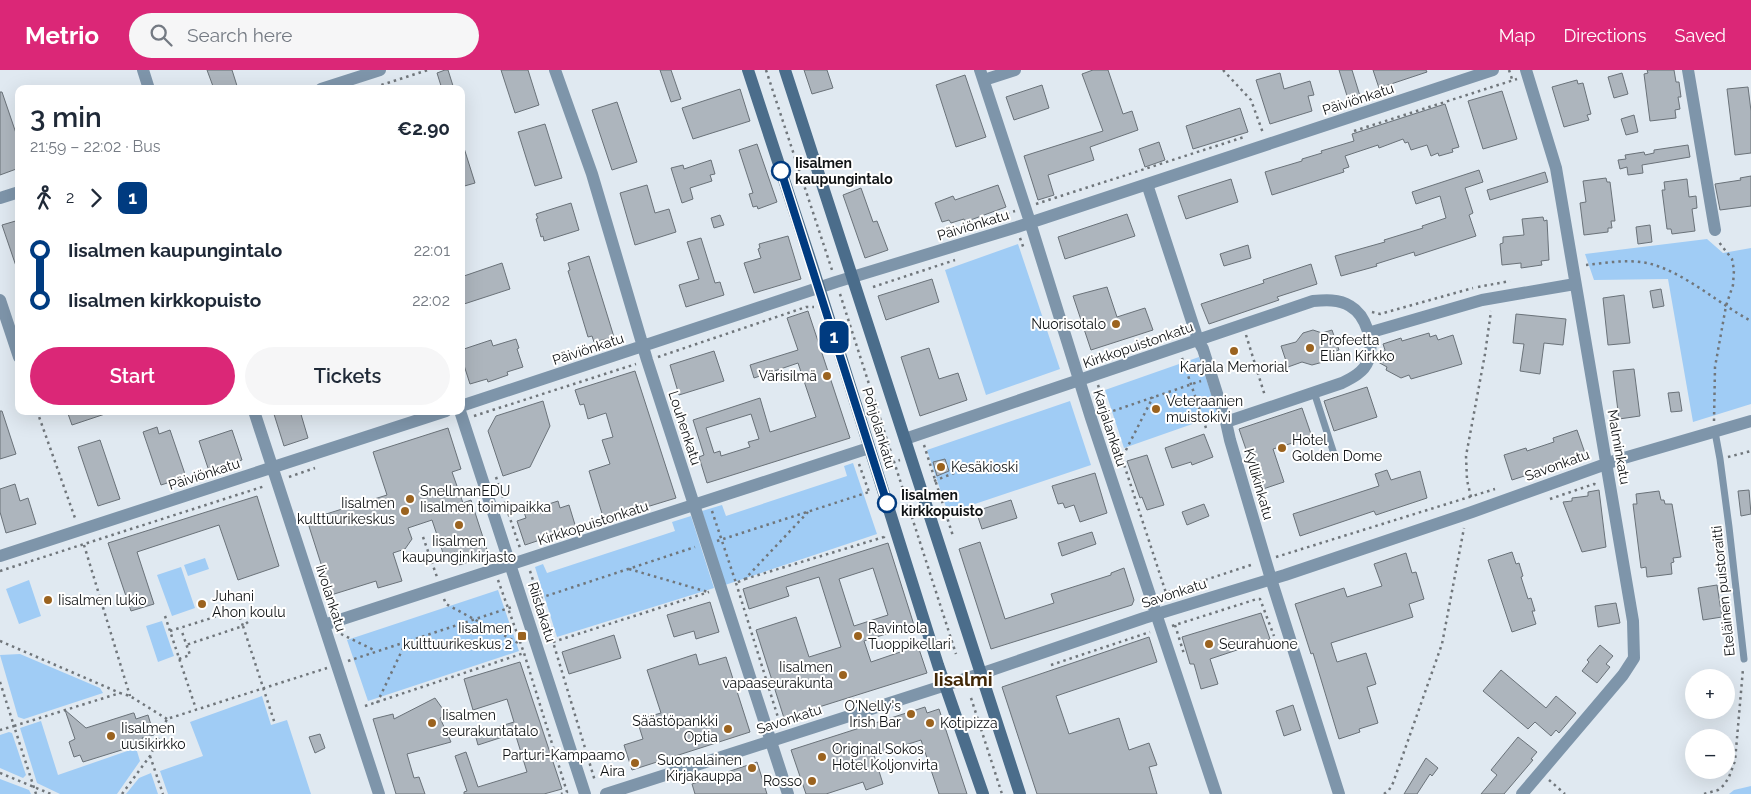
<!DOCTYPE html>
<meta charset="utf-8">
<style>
body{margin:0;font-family:Raleway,sans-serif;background:#f6f6f7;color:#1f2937;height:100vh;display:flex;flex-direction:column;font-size:19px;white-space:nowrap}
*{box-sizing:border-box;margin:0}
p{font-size:16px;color:#747a83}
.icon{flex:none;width:28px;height:28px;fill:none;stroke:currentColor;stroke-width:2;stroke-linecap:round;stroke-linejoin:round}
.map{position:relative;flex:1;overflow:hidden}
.sheet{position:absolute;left:15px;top:15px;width:450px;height:330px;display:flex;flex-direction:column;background:#fff;border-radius:10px;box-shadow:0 5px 20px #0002}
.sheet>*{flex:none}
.badge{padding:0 10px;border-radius:8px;font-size:18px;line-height:32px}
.tools{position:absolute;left:1685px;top:599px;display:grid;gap:10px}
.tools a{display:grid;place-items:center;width:50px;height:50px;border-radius:50%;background:#fff;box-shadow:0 5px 20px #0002;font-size:25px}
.map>.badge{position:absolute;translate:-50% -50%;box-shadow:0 0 0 2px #fff}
.legs{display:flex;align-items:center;gap:8px;height:55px;padding:0 15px;font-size:16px}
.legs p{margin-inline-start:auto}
.headline{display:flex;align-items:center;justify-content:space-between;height:85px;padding:0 15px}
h1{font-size:28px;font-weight:600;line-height:38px}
.button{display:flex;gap:10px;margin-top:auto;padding:10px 15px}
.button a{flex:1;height:58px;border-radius:30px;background:#db2777;color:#fff;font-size:20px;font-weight:600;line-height:58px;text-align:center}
.button a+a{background:#f6f6f7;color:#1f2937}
ul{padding:0 15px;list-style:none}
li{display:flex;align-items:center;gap:18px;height:50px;font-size:19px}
li i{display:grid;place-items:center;width:8px;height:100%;margin:0 6px;background:currentColor}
li i::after{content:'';width:12px;height:12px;margin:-6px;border:4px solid;border-radius:50%;background:#fff}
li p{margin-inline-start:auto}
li:first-child i{background:linear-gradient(#0000 50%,currentColor 0)}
li:last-child i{background:linear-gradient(currentColor 50%,#0000 0)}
header{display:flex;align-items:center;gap:30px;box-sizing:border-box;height:70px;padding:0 25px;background:#db2777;color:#fff}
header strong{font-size:24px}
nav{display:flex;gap:28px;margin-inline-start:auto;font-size:18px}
.search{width:350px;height:45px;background:#f6f6f7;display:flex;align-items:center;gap:12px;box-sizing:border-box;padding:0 18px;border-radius:28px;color:#747a83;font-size:19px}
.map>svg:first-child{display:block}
</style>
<header>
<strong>Metrio</strong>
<div class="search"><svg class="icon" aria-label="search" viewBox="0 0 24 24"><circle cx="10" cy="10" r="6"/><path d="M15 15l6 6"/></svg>Search here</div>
<nav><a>Map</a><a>Directions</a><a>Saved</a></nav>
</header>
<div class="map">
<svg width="1751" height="724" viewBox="0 0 1751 724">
<rect width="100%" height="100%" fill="#e0e9f1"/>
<path fill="#a0ccf5" d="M1707,169L1723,183L1751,178V334L1693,352L1668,209L1594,210L1585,184Z
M1018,174L1060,299L986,325L945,200Z
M1199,287L1218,345L1124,378L1105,320Z
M1070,331L1091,395L948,443L927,380Z
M853,393L877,464L725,515L702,441L722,435L726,446L847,406L844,396Z
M691,446L714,518L557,567L535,497L543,494L547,503L675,461L672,452Z
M205,488L209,499L188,506L184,495Z
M181,497L195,538L172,546L157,505Z
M29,510L41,546L19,554L6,519Z
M498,520L519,581L368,631L347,570Z
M162,551L174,586L158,592L146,556Z
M20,584L100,618L103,623L24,649L18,647L0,585Z
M262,626L271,655L287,650L311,724H168L160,701L203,686L190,652Z
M41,651L58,705L136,678L140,691L117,724H60L37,713L20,658Z
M9,662L12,663L26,705L23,708L0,698V665Z
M151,703L158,724H126L139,708Z
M0,709L29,720L31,724H0Z
M1751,716V724H1729L1734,720Z"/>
<path fill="#adb5bd" stroke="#6a7279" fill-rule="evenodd" d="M207,0H232L238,19H214Z
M445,0H448L454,19H442L437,3Z
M501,0H528L539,35L515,43Z
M660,0H671L681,29L671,32Z
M804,0H827L833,18L812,24Z
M1093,0H1108L1123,44L1132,41L1138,60L1090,77L1094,90L1048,105L1054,125L1038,130L1024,86L1103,61L1082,4Z
M1339,0H1352L1360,26L1348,29Z
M1373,0H1426L1427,2L1379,18Z
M1647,0H1674L1676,12H1679L1681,27H1678L1680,39L1675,40L1676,48L1650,51L1644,4L1648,3Z
M1280,3L1284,19L1310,11L1314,25L1308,26L1312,41L1270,54L1256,10Z
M1622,3L1628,24L1614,28L1608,7Z
M965,5L986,67L956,77L936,15Z
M1577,10L1578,14L1583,13L1591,44L1587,45L1589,50L1564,57L1552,17Z
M1042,15L1049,38L1014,50L1006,27Z
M1748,17L1751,41V83L1735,85L1727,19Z
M740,19L750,51L693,69L682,38Z
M1502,21L1517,69L1483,79L1468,31Z
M0,22H2L19,72V98L0,105Z
M617,32L637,92L612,100L592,40Z
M1445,34L1459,77L1452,79L1453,82L1439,86L1438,83L1431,86L1427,75L1411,80L1408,72L1405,73L1403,69L1379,78L1378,75L1345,86L1349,97L1343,99L1344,102L1272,125L1265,102L1302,91V89L1322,83L1321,81L1354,71L1352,64Z
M1240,38L1248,62L1193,79L1186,56Z
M1634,45L1638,62L1626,65L1621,49Z
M545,54L562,108L535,116L518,62Z
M1159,72L1165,90L1145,97L1139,79Z
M757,74L777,132L758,139L757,136L753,137L749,124L753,123L739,80Z
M1688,75L1690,87L1642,95L1643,103L1628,105L1627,97L1620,99L1618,90L1626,89L1625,85L1644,82L1645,85L1654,83V80Z
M461,78H464L475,113L461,117Z
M711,90L715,104L710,105L712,111L690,118L693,129L682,133L671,98L683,95L684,99Z
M1479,100L1483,112L1465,118L1473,143L1469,145L1476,166L1415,186L1414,182L1376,194L1377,196L1341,206L1335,186L1385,172L1384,170L1423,158L1422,156L1446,148L1440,126L1416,134L1412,122Z
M1545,102L1548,112L1490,130L1487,120Z
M1751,106V136L1720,140L1715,114L1741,110L1740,108Z
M1606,108L1607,112H1610L1615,151H1611L1612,158H1608V162L1584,165L1580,133L1586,132L1583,111Z
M1231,109L1238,132L1186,149L1178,126Z
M1687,109L1689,127L1696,126L1697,138L1692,139L1695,161L1672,164L1671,159H1667L1662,120H1665L1664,112Z
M647,115L655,143L669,139L676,162L635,175L620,123Z
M998,115L1006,137L965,152L964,149L951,153L949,150L942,152L935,133L953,126L955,130Z
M861,118L873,152L877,151L888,180L865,188L843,125Z
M571,133L579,160L544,171L543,166L541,167L536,149L538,148L536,144Z
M1127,144L1135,166L1065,189L1058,167Z
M720,145L724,155L714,158L711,148Z
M1543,147L1544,151L1547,150L1549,190L1541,191L1542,195L1521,198V193L1502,195L1500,174L1503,173V167L1524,165L1522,149Z
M19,150V199H17L2,155Z
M1650,155L1652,172L1638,174L1636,157Z
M788,166L801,209L754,223L744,193L761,188L758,179L760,178L759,174Z
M701,168L715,213L720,212L724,225L686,237L679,215L699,209L687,172Z
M1248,175L1251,188L1224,196L1220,184Z
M589,186L614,267L594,272L592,266L588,267L568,201L570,200L568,193Z
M502,193L510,219L461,235V207Z
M1311,194L1317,214L1277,227L1279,230L1209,254L1201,234L1264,213L1263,210Z
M932,209L939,232L886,250L878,226Z
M1107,217L1117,247L1145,238L1153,260L1091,280L1073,226Z
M1661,219L1664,236L1653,238L1650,221Z
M1624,225L1630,273L1608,275L1603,228Z
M808,241L850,368L707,413L699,387L704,385L693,350L760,328L770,362L816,347L798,293L754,308L750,295L798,280L787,248ZM751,344L759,369L748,372L750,377L721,386L720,381L714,383L706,358Z
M1516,244L1566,249L1563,275L1544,273L1540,304L1520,301L1524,274L1513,273Z
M1313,260L1322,263L1332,260L1339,280L1330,283L1323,292L1312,295L1302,292L1288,297L1281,276L1296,272L1303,263Z
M1429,263L1430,267L1436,265L1438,270L1453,265L1462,294L1411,309L1409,305L1401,308L1386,300L1387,297L1378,292L1385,280L1383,274L1401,268L1402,271Z
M516,269L519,278L517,279L523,297L507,302L508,305L488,312L487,309L470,314L461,286V280L491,270L493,276Z
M929,278L939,309L958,303L967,330L920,346L901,287Z
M714,281L724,311L679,325L670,295Z
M1634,299L1640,346L1619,349L1613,301Z
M635,301L676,428L604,450L589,401L610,394L602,370L613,367L606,343L588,349L584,334L580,335L575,320Z
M1367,317L1377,347L1334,361L1324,331Z
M1679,322L1682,341L1671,342L1668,323Z
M543,331L550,356L530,397L503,406L488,361L496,346Z
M1302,338L1312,367L1273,379L1284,412L1260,420L1239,359Z
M0,341H2L16,384L0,389Z
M67,341H108V343L72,355Z
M273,341H300L308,368L284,376Z
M157,357L159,364L170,360L186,407L161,415L143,362Z
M448,358L461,399L452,402L463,433L471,430L489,486L459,495L455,482L444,486L432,450L408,458L412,469L405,479L393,483L402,511L378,518L376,511L331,525L307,450L387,425L373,382Z
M232,360L242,390L209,401L199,371Z
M1577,360L1586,386L1512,410L1504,385L1526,378L1527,381L1554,372L1553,368Z
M1204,364L1213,387L1192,395L1191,392L1172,398L1165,378Z
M100,370L120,429L98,436L78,377Z
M1147,385L1164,435L1147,440L1142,427L1140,428L1127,391Z
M945,389L949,401L937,406L933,392Z
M1387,400L1391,410L1420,401L1427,428L1376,445L1374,441L1300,466L1293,444L1379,416L1375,404Z
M1095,403L1107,443L1080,452L1074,435L1065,438L1063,433L1058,434L1052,416Z
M15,414L20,431L28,428L36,454L6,463L0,442V419Z
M1599,420L1606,477L1582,482L1563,432L1572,431V428L1588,426V422Z
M1749,420L1751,444L1741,446L1738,421Z
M1659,421L1661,430H1664L1665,434H1672L1681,487L1673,488L1674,492L1671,493L1672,504L1647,507L1646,497L1641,498L1633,434H1637L1636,424Z
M257,426L279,496L238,510L219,455L137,482L154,534L131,541L108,473Z
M1011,430L1017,448L982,459L976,441Z
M558,431L560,438L569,435L576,458L525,475L517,451L526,448L524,442Z
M1204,434L1209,446L1187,455L1182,442Z
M1092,462L1096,474L1062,486L1058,473Z
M980,472L1005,549L1054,533L1051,524L1111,505V503L1124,498L1134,530L1132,535L991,579L959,479Z
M888,473L914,555L864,571L871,592L918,576L927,603L784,648L756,560L796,547L809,587L841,577L819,507L786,517L789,526L749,539L743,519ZM873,498L888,545L854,556L839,509Z
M1512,482L1516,494L1519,493L1523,506L1521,507L1528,529L1531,528L1535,541H1532L1536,554L1512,562L1488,490Z
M1406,483L1412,503L1416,502L1424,529L1409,534L1413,547L1331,573L1337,592L1366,583L1376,614L1367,617L1378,653L1359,659L1360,662L1339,669L1313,583L1311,584L1295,534L1344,518L1347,527L1382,516L1374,494Z
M1717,515L1722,547L1703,550L1698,518Z
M710,532L719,562L696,569L694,561L674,567L667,545Z
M1616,533L1620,553L1598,557L1595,536Z
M1261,543L1270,569L1210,589L1218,614L1201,619L1194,594H1190L1182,567Z
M614,565L621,588L569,604L562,582Z
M1149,567L1157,592L1056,626L1069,664L1119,648L1129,680L1149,673L1157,695L1149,697L1157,724H1037L1002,617Z
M1600,575L1613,586L1606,594L1610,597L1597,613L1582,601L1589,592L1587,590Z
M696,584L699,595L726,587L750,662L632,700L624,675L643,669L637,650L661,643L647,600Z
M520,592L562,719L544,724H464V722L467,721L455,686L466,682L478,717L527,702L515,663L478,675L475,664L514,652L507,629L473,640L464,609Z
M1501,600L1546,638L1556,626L1576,643L1559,663L1556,660L1551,666L1535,652L1528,659L1483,621Z
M435,628L447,645L440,648L451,672L407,684L414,708L419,707L425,724H396L373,649L393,644L394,649Z
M1293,635L1301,660L1284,666L1276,641Z
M925,637L927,643L939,639L967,724H939L921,670L874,685L883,714L866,720L863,712L826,724H806L791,680Z
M65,640L86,658L133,643H134L136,649L148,645L154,665L142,668L144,673L83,692L80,685L74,687L69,672L75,669Z
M320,664L325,678L315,683L309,667Z
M1518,667L1537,682L1531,689L1533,690L1504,724H1481L1497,705L1491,700Z
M1426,688L1438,698L1432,706L1430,704L1417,724H1404Z
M757,692L767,724H695L692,714Z"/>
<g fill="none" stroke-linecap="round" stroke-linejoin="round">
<path stroke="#70767b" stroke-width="2.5" stroke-dasharray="2.5 4" stroke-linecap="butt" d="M766,0L832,200
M1223,0L1251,30L1263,63
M1509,0L1512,9
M369,19L428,0
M1354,61L1517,9
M1036,134L1244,67
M939,166L1015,141
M1020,168L1024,179
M1586,195C1605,193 1627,189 1647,193C1683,201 1719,234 1751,251
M873,217L955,190
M1478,217L1510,211
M840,224L956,584
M1372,242L1380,244L1473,218
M1246,265L1265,326
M658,287L806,237H814
M1182,288L1206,358
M1098,315L1168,529
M37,341L75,448
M1107,343L1201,311
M474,346L636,294
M1714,351L1715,297L1726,236L1733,215L1734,200L1732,189L1718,171
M924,375L953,466
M1121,384L1125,382L1153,327
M1728,387L1751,381
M859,394L869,422
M886,394L900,390
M289,407L315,398
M496,407L520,478
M934,411L959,401L960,390
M1471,427L1467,410L1466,386L1485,284L1491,241
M1550,429L1594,414L1597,415
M712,441L736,513L745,509L808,442
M423,467L437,507
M717,471L869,422
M84,475L130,626
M1276,487L1495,419
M629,499L708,522
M0,501L265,416
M530,501L553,572L595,711
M745,509L884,467L883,465
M498,510L524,583L567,722L561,724
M736,513L781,657
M1162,524L1254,494
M444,529L446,534L520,574
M534,530L695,477
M165,546L196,639
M248,552L243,556L275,654
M1175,555L1184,584
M1172,556L1257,529H1260L1274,566
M170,561L237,540L243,556L186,575
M341,564L376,581
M0,571L120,623
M553,572L709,522
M179,589L190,585L181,559
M348,591L512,537
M1051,595L1150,562
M0,612L14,656L0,660
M971,628L1002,724
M377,633L406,572
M365,636L524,583
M150,686L163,724
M0,703L51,724
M1549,710L1565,724
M36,724L14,656L120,623L130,626L167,649
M122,724L150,686L167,649L327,598
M1384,724L1389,720L1393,713L1442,574L1464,458
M1704,724L1718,720L1724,715L1729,707L1735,691L1743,599"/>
<path stroke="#7e95aa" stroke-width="7" d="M1314,322L1335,387
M1715,362L1720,389L1729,457L1744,589"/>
<path stroke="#7e95aa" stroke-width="12" d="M143,0L149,19
M555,0L592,104L647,290L788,724
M980,0L1030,152L1091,348L1216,724
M1688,0L1715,160
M984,10L1015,0
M321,19L380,0
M1147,114L1198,270L1203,279L1226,352L1230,370L1271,509L1339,724
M0,128L19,122
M0,230L19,287
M1368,263L1482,230L1575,214
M461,336L836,212L1017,157L1493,0
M254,341L379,724
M460,341L585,724
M905,369L1313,231C1325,230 1339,229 1350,236C1366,245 1375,273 1368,291C1364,302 1352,308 1342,313L1226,352
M0,486L446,341
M324,555L869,378
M606,724L980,604L1144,548L1285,505L1472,442L1617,390L1751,351
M1522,724L1623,605L1634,588L1633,551L1556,98L1526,0"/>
<path stroke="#4b6d8b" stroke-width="12" d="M748,0L812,195L938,595L983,724
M785,0L1020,724"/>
</g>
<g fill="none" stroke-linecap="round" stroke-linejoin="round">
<g stroke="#fff" stroke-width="11">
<path id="line-1" d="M781,101L887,433"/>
</g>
<use href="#line-1" stroke="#003b80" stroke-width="8"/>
</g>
<g fill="#fff" stroke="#003b80" stroke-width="2.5">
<circle cx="781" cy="101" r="9"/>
<circle cx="887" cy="433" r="9"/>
</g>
<g fill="#9b631f" stroke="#fff" stroke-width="2">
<circle cx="1116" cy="254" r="5"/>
<circle cx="1310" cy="278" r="5"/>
<circle cx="1234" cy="281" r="5"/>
<circle cx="827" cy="306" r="5"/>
<circle cx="1156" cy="339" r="5"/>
<circle cx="1282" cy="378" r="5"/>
<circle cx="941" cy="397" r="5"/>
<circle cx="410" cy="429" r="5"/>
<circle cx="405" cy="441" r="5"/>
<circle cx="459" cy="455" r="5"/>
<circle cx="48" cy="530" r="5"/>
<circle cx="202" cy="534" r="5"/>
<rect x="517" y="561" width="10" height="10" rx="2.5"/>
<circle cx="858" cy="566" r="5"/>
<circle cx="1209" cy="574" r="5"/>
<circle cx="843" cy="605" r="5"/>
<circle cx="911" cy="644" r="5"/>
<circle cx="432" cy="653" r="5"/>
<circle cx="930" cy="653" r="5"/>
<circle cx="728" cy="659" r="5"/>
<circle cx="111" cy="666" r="5"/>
<circle cx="822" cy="687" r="5"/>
<circle cx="635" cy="693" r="5"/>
<circle cx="752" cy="698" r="5"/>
<circle cx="812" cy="711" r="5"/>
</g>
<g text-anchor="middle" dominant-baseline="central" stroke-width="4" stroke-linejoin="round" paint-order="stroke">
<g font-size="14" fill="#101315" stroke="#fff">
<text transform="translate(1358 29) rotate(-18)">Päiviönkatu</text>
<text transform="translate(973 155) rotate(-17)">Päiviönkatu</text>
<text transform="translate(1138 275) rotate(-19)">Kirkkopuistonkatu</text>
<text transform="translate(588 279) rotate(-18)">Päiviönkatu</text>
<text transform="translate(685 358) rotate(72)">Louhenkatu</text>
<text transform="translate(879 358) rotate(73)">Pohjolankatu</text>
<text transform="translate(1110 358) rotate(72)">Karjalankatu</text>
<text transform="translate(1619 377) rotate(80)">Malminkatu</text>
<text transform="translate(1557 395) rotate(-20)">Savonkatu</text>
<text transform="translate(204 404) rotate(-18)">Päiviönkatu</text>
<text transform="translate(1259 414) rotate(74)">Kyllikinkatu</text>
<text transform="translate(593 453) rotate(-18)">Kirkkopuistonkatu</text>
<text transform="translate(1723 521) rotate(-96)">Eteläinen puistoraitti</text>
<text transform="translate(1174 523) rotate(-18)">Savonkatu</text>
<text transform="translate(331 528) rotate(72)">Iivolankatu</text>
<text transform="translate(542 542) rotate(72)">Riistakatu</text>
<text transform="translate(789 649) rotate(-18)">Savonkatu</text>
</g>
<g font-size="14" font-weight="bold" fill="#101315" stroke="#fff" text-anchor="start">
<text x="795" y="93">Iisalmen<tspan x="795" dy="16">kaupungintalo</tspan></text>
<text x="901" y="425">Iisalmen<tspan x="901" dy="16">kirkkopuisto</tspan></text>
</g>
<g font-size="14" fill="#101315" stroke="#fff" text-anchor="start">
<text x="1106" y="254" text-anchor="end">Nuorisotalo</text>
<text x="1320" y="270">Profeetta<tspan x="1320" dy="16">Elian Kirkko</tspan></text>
<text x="1234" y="297" text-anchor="middle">Karjala Memorial</text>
<text x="817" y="306" text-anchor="end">Värisilmä</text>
<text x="1166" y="331">Veteraanien<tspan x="1166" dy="16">muistokivi</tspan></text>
<text x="1292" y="370">Hotel<tspan x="1292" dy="16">Golden Dome</tspan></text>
<text x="951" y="397">Kesäkioski</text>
<text x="420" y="421">SnellmanEDU<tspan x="420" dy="16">Iisalmen toimipaikka</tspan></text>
<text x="395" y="433" text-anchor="end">Iisalmen<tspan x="395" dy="16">kulttuurikeskus</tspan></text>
<text x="459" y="471" text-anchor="middle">Iisalmen<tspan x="459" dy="16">kaupunginkirjasto</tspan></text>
<text x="212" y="526">Juhani<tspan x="212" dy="16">Ahon koulu</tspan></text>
<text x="58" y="530">Iisalmen lukio</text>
<text x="512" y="558" text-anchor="end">Iisalmen<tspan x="512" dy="16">kulttuurikeskus 2</tspan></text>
<text x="868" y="558">Ravintola<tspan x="868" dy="16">Tuoppikellari</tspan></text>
<text x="1219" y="574">Seurahuone</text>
<text x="833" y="597" text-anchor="end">Iisalmen<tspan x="833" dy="16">vapaaseurakunta</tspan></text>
<text x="901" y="636" text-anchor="end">O'Nelly's<tspan x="901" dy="16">Irish Bar</tspan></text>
<text x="442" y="645">Iisalmen<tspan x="442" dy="16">seurakuntatalo</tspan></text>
<text x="718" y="651" text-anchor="end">Säästöpankki<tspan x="718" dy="16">Optia</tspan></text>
<text x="940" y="653">Kotipizza</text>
<text x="121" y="658">Iisalmen<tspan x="121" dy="16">uusikirkko</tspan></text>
<text x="832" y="679">Original Sokos<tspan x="832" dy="16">Hotel Koljonvirta</tspan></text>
<text x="625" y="685" text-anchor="end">Parturi-Kampaamo<tspan x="625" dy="16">Aira</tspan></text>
<text x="742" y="690" text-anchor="end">Suomalainen<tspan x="742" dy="16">Kirjakauppa</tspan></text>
<text x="802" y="711" text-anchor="end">Rosso</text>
</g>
<g font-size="19" font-weight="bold" fill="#412706" stroke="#fff">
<text x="963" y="609">Iisalmi</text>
</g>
</g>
</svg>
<div class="tools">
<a>+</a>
<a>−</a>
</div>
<b class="badge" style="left:834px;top:267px;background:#003b80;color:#fff">1</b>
<section class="sheet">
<div class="headline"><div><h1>3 min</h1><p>21:59 – 22:02 · Bus</p></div><b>€2.90</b></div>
<div class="legs"><svg class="icon" aria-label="walk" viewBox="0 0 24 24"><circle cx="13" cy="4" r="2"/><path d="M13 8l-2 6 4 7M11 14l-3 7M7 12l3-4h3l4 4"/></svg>2<svg class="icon" aria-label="forward" viewBox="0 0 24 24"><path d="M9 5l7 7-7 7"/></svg><b class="badge" style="background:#003b80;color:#fff">1</b></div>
<ul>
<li><i style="color:#003b80"></i><b>Iisalmen kaupungintalo</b><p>22:01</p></li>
<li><i style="color:#003b80"></i><b>Iisalmen kirkkopuisto</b><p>22:02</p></li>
</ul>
<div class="button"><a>Start</a><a>Tickets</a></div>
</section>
</div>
